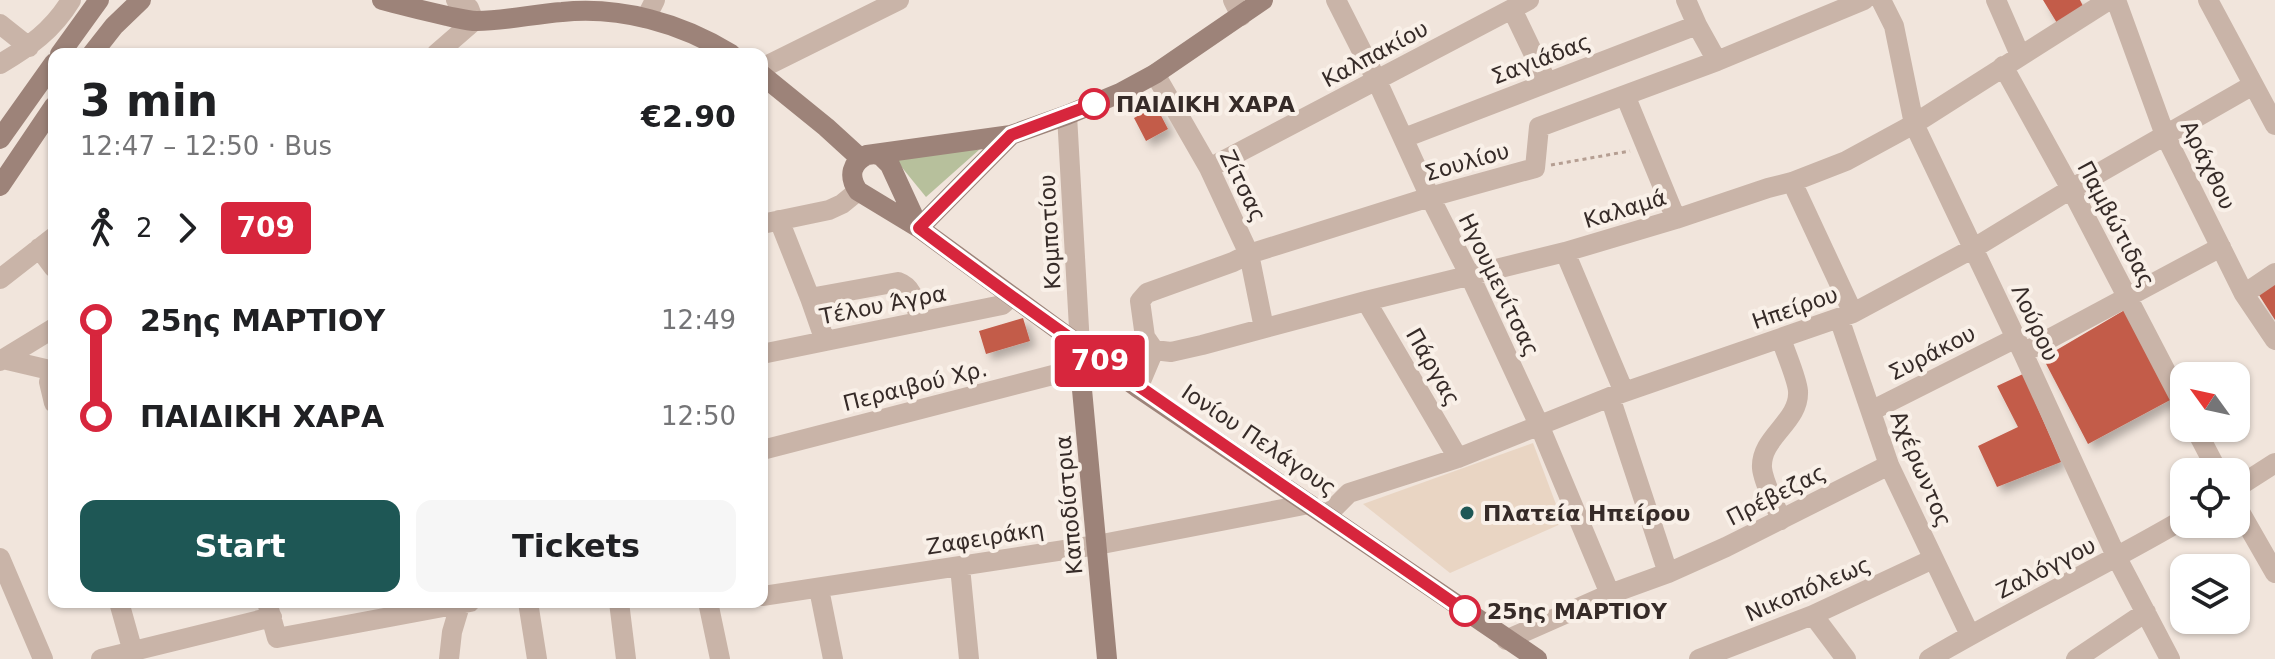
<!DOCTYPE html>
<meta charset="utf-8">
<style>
body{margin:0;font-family:"DejaVu Sans",sans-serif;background:#f6f6f6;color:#202124;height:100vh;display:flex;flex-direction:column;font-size:30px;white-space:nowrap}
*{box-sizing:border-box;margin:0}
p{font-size:26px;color:#757577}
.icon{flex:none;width:44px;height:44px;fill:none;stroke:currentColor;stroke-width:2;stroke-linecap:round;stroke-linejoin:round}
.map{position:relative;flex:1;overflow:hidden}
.side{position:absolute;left:48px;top:48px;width:720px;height:560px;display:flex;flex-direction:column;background:#fff;border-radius:16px;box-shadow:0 2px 6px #0004}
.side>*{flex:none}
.badge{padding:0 16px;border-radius:6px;font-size:28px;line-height:52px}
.needle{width:52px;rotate:303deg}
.fabs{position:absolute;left:2170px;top:362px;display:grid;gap:16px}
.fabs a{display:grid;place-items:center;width:80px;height:80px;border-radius:16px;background:#fff;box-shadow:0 2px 6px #0004;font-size:40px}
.map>.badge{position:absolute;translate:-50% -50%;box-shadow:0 0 0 4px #fff}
.legs{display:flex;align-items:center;gap:12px;height:88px;padding:0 32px;font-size:26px}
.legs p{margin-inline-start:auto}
.summary{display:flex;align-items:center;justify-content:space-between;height:136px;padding:0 32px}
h1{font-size:44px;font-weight:700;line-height:60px}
.cta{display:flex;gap:16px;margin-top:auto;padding:16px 32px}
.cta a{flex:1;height:92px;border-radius:16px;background:#1e5755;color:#fff;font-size:32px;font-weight:700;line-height:92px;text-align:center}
.cta a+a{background:#f6f6f6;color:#202124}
ul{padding:0 32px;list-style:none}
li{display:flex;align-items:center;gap:28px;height:96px;font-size:30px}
li i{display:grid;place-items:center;width:12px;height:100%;margin:0 10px;background:currentColor}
li i::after{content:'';width:20px;height:20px;margin:-10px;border:6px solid;border-radius:50%;background:#fff}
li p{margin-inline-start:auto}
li:first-child i{background:linear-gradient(#0000 50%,currentColor 0)}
li:last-child i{background:linear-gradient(currentColor 50%,#0000 0)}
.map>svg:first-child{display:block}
</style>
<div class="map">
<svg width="2275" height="659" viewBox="0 0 2275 659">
<defs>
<filter id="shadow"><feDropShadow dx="6" dy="6" stdDeviation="4" flood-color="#0004"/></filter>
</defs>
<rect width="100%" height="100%" fill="#f1e5dc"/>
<path fill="#b7c09c" d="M980,149L926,197L895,159Z"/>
<path fill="#e9d5c3" d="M1533,443L1563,523L1450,573L1363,504Z"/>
<path fill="#c35b48" filter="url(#shadow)" d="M2043,0H2080L2084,8L2057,23Z
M1156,106L1168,129L1146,141L1134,118Z
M2275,283V320L2259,295Z
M2128,308L2172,399L2088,444L2043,358Z
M1023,318L1030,341L986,354L979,331Z
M2023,374L2061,462L1997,487L1978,446L2018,427L1997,386Z"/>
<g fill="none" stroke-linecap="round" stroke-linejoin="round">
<path stroke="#b59e92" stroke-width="3" stroke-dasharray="4 4" stroke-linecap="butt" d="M1551,165L1630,151"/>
<path stroke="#c9b4a8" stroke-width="20" d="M1233,0L1241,16
M1336,0L1377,81L1430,197L1470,276L1540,427L1610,594
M1686,0L1697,25L1717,61
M1881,0L1894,26L1914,124L2023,353L2117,558L2170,659
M1996,0L2020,55
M2116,0L2165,135L2244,294L2275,340
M2208,0L2275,125
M1512,9L1547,82
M646,18L655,0
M0,24L29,47
M436,54L474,21L469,8L456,0
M0,64C29,47 53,30 71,0
M2003,66L2071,189L2184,406
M762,68L899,0
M1155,74L1209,168L1249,254L1264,328
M1625,95L1676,219
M1067,115L1080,346
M1404,138L1697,25
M1209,168L1529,0
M1792,182L1853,313
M779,220L810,298L825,341
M762,224L829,210L842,204L858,191
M39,248L54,268
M1565,252L1624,392
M0,279L54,237
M2244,294L2275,273
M810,298L898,282C915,288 915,305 920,322
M1366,301L1458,458
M1839,318L1889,465L1970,635
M1781,338C1785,352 1797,378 1798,391C1800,422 1760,437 1762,468C1763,482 1776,506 1781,520
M1154,350L1145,337L1140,301L1147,293L1233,262L1249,254L1430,197L1535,168L1539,127L1717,61L1864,0
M2023,353L2221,247
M762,354L1002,305L1011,297
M3,359L54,371
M0,361L54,328
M53,371L49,382L54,403
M1138,388L1154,350L1171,352L1202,345L1366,301L1565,252L1676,219L1768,188L1792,182L1846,161L1914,124L2109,0
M1610,397L1668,573
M1871,411L2016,338
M2195,428L2218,472
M762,450L1080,368
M2236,488L2275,463
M2236,505L2275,573
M1327,515L1349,493L1458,458L1610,397L1853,313L1974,248L2071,189L2253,85
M0,558L43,659
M960,567L969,659
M819,589L833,659
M762,596L1097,545L1309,504
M119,602L133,652
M267,602L277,638L470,602
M528,602L537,659
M619,602L626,659
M708,602L720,659
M1813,615L1846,659
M1506,640L1610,594L1668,573L1726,547L1889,465
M101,659L272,617
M449,659L452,632L461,602
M1699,659L1813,615L1933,559
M1929,659C2012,610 2100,568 2184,519
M2076,659L2146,612"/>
<path stroke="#9d8379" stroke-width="20" d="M382,0C403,6 425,11 447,16C457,18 467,21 477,21C505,21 534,14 562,12C620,6 681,23 731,54
M1263,0L1155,74L1120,93L1067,115L1011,135L867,155C851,163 848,176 858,191L919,228L1138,388L1537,659
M60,54L99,0
M92,54L114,26L141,0
M762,75L826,127L860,158
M0,139L54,63
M874,154L881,156L890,165L919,228
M0,186L54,106
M919,228L1011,135
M1080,346V368L1107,659"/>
</g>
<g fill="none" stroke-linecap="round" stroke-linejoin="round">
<g stroke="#fff" stroke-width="18">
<path id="line-1" d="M1094,104L1011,135L919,228C1097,362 1283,484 1465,611"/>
</g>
<use href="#line-1" stroke="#d7263d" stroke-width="12"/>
</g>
<g fill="#fff" stroke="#d7263d" stroke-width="4">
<circle cx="1094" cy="104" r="14"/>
<circle cx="1465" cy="611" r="14"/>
</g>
<circle fill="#1e5755" stroke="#f9f0e8" stroke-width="3" cx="1467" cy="513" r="8"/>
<g text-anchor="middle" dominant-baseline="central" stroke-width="8" stroke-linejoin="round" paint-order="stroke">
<g font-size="22" fill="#362b28" stroke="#f9f0e8">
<text transform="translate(1375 54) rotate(-28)">Καλπακίου</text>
<text transform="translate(1541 59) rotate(-21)">Σαγιάδας</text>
<text transform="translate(1467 162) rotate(-16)">Σουλίου</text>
<text transform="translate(2208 165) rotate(64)">Αράχθου</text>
<text transform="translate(1243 186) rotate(64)">Ζίτσας</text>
<text transform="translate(1625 209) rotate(-17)">Καλαμά</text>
<text transform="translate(2116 224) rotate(62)">Παμβώτιδας</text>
<text transform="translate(1050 232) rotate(-93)">Κομποτίου</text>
<text transform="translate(1499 285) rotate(64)">Ηγουμενίτσας</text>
<text transform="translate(883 305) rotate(-11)">Τέλου Άγρα</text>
<text transform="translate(1795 308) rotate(-19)">Ηπείρου</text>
<text transform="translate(2035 323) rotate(65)">Λούρου</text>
<text transform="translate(1932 353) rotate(-27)">Συράκου</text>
<text transform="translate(1433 367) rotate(60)">Πάργας</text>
<text transform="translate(915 386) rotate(-14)">Περαιβού Χρ.</text>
<text transform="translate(1259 440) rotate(34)">Ιονίου Πελάγους</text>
<text transform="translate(1921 469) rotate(67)">Αχέρωντος</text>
<text transform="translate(1776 495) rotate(-27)">Πρέβεζας</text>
<text transform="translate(1069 505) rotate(-95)">Καποδίστρια</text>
<text transform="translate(985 538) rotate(-9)">Ζαφειράκη</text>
<text transform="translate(2046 568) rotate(-27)">Ζαλόγγου</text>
<text transform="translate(1808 589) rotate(-23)">Νικοπόλεως</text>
</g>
<g font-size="22" font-weight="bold" fill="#362b28" stroke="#f9f0e8" text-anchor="start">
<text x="1116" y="104">ΠΑΙΔΙΚΗ ΧΑΡΑ</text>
<text x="1487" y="611">25ης ΜΑΡΤΙΟΥ</text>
</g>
<g font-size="22" font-weight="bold" fill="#362b28" stroke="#f9f0e8" text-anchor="start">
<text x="1483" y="513">Πλατεία Ηπείρου</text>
</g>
</g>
</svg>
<div class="fabs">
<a><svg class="needle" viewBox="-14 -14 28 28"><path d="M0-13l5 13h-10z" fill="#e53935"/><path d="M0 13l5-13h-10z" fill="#757577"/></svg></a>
<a><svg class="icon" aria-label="locate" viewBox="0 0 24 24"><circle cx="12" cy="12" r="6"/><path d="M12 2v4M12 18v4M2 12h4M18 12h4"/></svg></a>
<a><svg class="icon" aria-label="layers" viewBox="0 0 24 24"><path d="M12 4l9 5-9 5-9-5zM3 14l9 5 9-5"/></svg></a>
</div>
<b class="badge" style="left:1100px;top:361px;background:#d7263d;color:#fff">709</b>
<section class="side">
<div class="summary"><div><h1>3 min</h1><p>12:47 – 12:50 · Bus</p></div><b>€2.90</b></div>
<div class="legs"><svg class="icon" aria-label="walk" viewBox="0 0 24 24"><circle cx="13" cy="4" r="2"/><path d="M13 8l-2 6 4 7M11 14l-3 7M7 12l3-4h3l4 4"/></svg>2<svg class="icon" aria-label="forward" viewBox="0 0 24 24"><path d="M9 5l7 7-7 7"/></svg><b class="badge" style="background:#d7263d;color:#fff">709</b></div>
<ul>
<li><i style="color:#d7263d"></i><b>25ης ΜΑΡΤΙΟΥ</b><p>12:49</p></li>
<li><i style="color:#d7263d"></i><b>ΠΑΙΔΙΚΗ ΧΑΡΑ</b><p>12:50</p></li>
</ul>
<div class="cta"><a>Start</a><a>Tickets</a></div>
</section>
</div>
